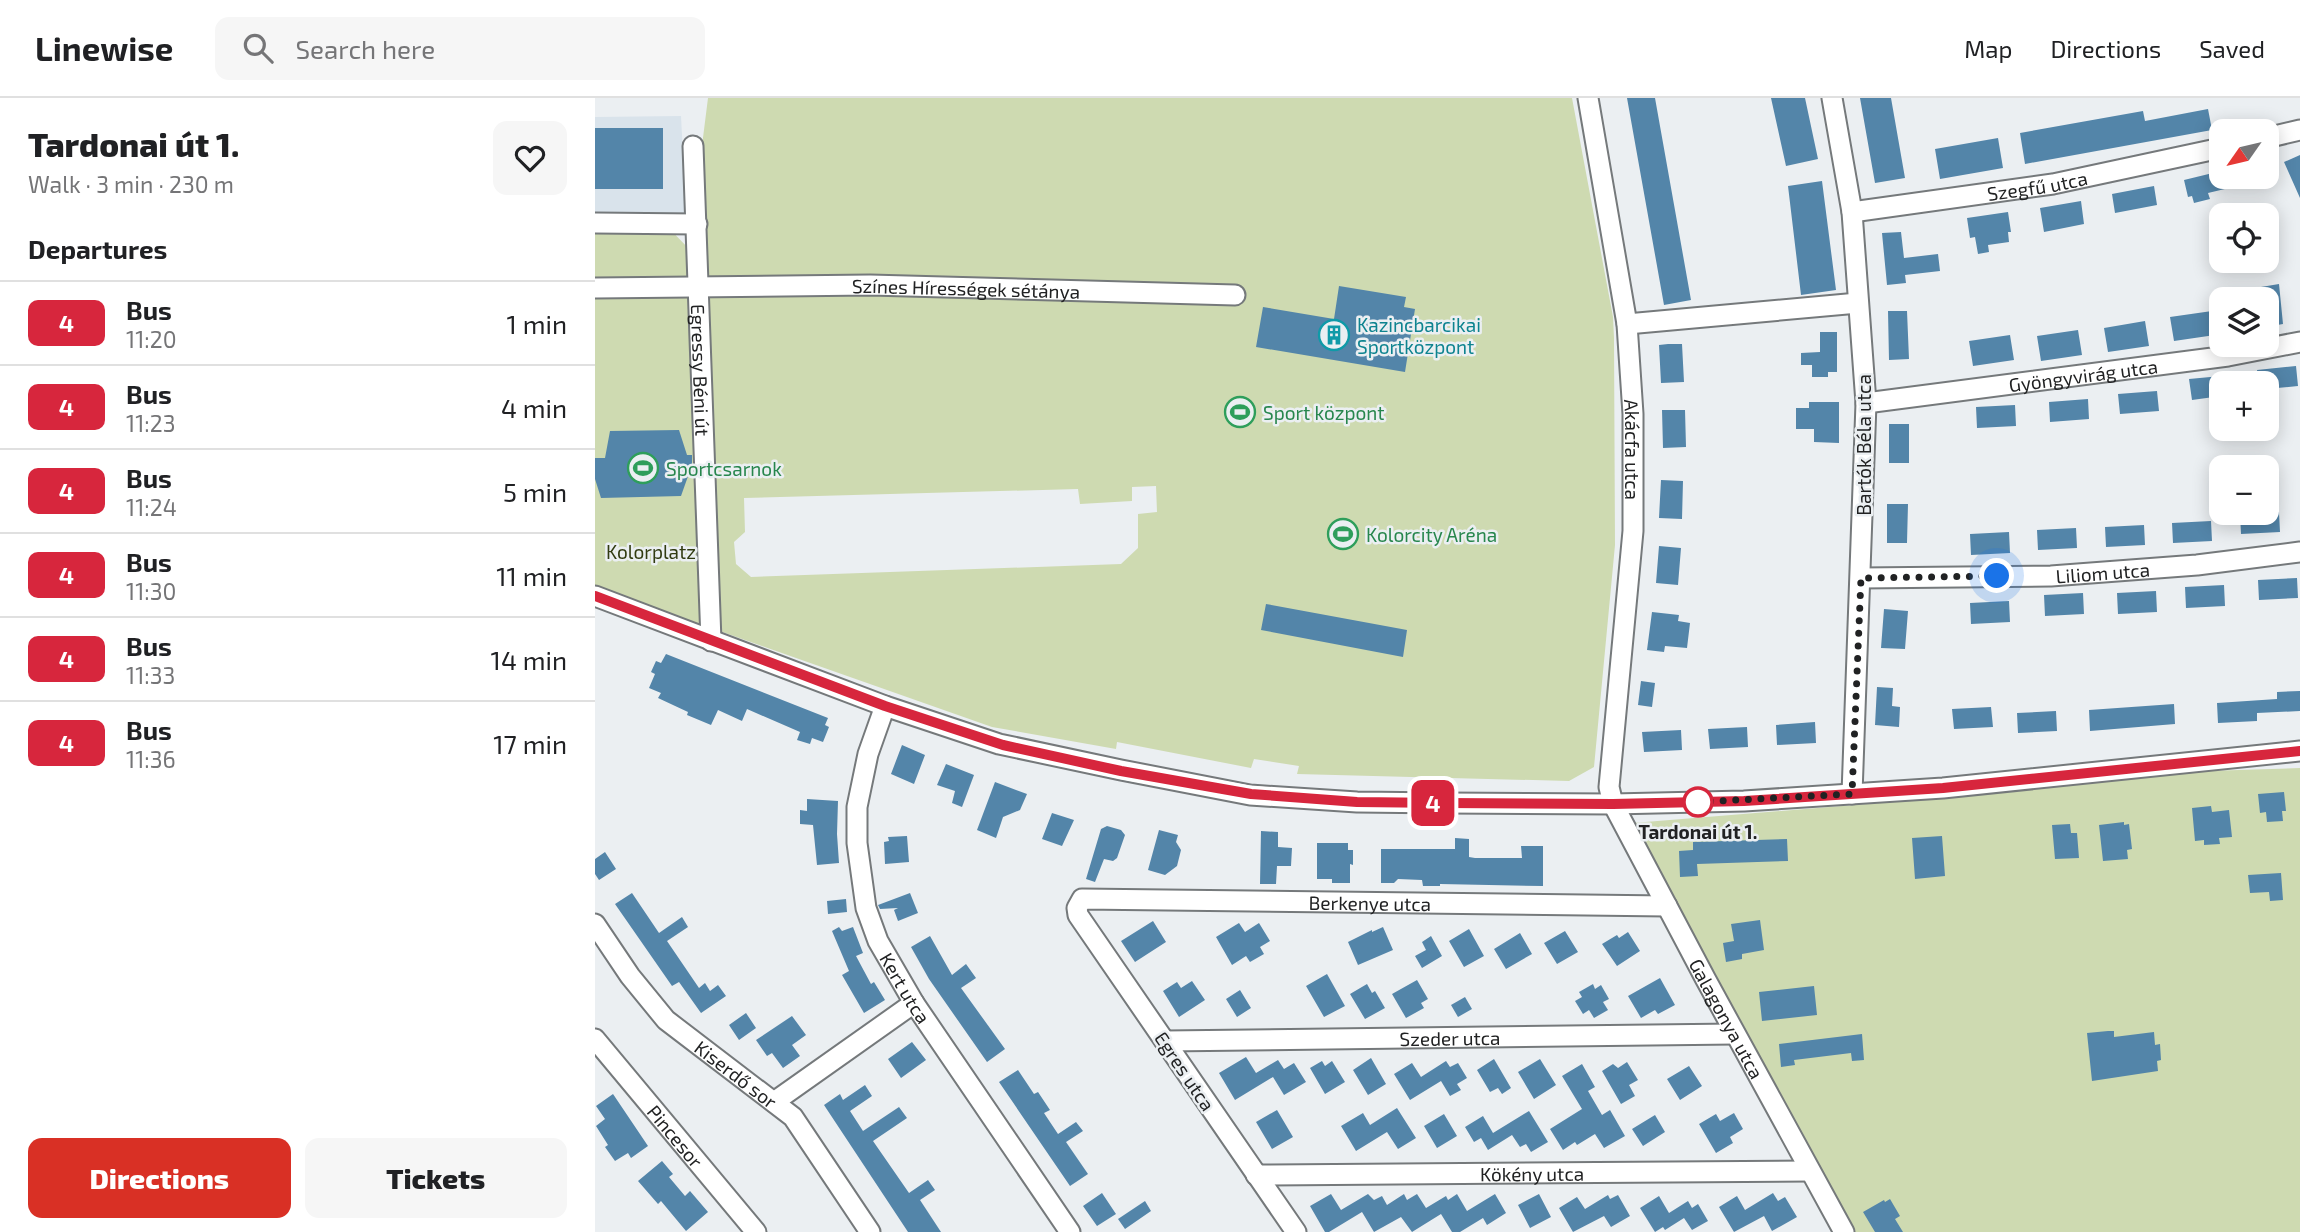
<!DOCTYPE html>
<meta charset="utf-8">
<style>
body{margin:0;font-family:"Exo 2",sans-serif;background:#f6f6f6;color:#202124;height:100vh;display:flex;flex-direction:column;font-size:26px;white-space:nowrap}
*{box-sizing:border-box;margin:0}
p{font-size:23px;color:#757577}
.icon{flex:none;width:38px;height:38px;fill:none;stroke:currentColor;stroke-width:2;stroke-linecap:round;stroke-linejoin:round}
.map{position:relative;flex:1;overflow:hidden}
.sheet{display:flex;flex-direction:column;background:#fff;width:595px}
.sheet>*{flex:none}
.badge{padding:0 14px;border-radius:10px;font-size:24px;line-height:46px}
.needle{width:46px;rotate:236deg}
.fabs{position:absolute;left:1614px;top:21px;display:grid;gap:14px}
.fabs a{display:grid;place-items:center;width:70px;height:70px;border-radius:14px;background:#fff;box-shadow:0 4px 18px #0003;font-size:35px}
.you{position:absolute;width:35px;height:35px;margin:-18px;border:5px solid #fff;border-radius:50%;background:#1a73e8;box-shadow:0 0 0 10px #1a73e833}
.map>.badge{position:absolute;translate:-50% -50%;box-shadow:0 0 0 4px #fff}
h2{padding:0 28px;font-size:26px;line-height:63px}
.round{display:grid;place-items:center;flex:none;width:74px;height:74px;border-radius:14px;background:#f6f6f6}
.head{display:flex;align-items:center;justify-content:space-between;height:119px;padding:0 28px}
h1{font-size:33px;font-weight:800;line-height:52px}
.cta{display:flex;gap:14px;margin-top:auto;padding:14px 28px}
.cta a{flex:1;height:80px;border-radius:14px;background:#d93025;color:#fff;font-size:28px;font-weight:800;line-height:80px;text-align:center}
.cta a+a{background:#f6f6f6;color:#202124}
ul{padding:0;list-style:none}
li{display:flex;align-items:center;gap:21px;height:84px;padding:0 28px;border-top:2px solid #e0e0e0}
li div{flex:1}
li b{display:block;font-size:26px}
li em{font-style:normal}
li .badge{min-width:77px;font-weight:700;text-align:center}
header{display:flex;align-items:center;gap:42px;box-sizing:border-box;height:98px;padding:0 35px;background:#fff;border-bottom:2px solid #e0e0e0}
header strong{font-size:33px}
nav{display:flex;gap:38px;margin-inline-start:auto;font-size:24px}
.search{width:490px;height:63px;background:#f6f6f6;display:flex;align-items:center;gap:18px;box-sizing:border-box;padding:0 24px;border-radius:14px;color:#757577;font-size:26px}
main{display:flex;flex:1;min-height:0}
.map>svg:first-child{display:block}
</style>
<header>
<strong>Linewise</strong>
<div class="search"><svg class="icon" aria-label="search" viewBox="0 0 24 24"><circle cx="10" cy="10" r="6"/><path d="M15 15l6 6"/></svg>Search here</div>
<nav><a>Map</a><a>Directions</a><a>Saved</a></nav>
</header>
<main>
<section class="sheet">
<div class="head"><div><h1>Tardonai út 1.</h1><p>Walk · 3 min · 230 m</p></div><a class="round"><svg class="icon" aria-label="heart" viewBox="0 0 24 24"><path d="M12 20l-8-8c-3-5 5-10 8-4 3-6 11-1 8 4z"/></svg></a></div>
<h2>Departures</h2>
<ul>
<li><span class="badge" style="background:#d7263d;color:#fff">4</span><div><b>Bus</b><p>11:20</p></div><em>1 min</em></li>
<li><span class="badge" style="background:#d7263d;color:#fff">4</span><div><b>Bus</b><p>11:23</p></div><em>4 min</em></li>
<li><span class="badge" style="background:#d7263d;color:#fff">4</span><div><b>Bus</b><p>11:24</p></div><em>5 min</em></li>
<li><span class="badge" style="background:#d7263d;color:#fff">4</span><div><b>Bus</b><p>11:30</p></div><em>11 min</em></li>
<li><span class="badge" style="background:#d7263d;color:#fff">4</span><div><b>Bus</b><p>11:33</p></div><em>14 min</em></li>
<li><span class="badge" style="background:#d7263d;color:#fff">4</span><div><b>Bus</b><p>11:36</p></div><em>17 min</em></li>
</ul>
<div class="cta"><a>Directions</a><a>Tickets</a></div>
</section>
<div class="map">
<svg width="1705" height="1134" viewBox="0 0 1705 1134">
<rect width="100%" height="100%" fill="#ebeff2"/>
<path fill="#d9e3eb" d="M86,18L91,116L0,117V19Z"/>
<path fill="#cedab1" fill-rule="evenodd" d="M113,0H977L1018,219L1019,240L1020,447L999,669L974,683L702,676L704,668L659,661L656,670L522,644L521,651L397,629L116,530V543L0,490V125H69L94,151ZM561,388L562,414L543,416V450L526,466L156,479L141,466L139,444L150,434L149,400L483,391L485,406L537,403V389Z
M1705,670V1134H1259L1186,1004L1038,725L1417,694L1611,673Z"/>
<path fill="#5385a9" d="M1032,0H1060L1096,202L1069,207Z
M1176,0H1210L1223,61L1191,68Z
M1265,0H1296L1310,80L1280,85Z
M1613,11L1617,32L1430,66L1425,35L1548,13L1550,23Z
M0,30H68V91H0Z
M1403,40L1408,70L1345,81L1340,51Z
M1705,57V100L1689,64Z
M1626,73V79H1632L1634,90L1613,95L1615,101L1599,105L1597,98L1593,99L1589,82Z
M1227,83L1241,192L1206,197L1193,88Z
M1559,88L1562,107L1520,115L1517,96Z
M1486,103L1489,126L1449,134L1445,110Z
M1413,114L1416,134H1413L1414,144L1393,147L1394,154L1383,156L1380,139L1375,140L1372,120Z
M1306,134L1309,160L1343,156L1345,173L1310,177L1311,185L1292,187L1287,135Z
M1684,186L1688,226L1671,229V201H1662L1660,190Z
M744,188L811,199L809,209L820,211L810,274L661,249L668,209L739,221Z
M1293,213H1312L1314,261L1294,262Z
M1617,213L1620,237L1579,243L1575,219Z
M1550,223L1554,248L1513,254L1509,230Z
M1483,232L1487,257L1446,263L1442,238Z
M1225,234H1242V274H1233V279H1217V267H1206V255L1225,254Z
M1415,237L1419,262L1378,268L1374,243Z
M1073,246H1087L1089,284L1066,285L1064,247Z
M1701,268L1703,288L1671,291V285H1664L1662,272Z
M1626,278V298L1597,302L1594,281Z
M1562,293L1564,313L1525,316L1523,296Z
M1493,301L1494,321L1455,324L1454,304Z
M1214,304H1244V345L1219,344V331H1201V310H1214Z
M1420,307L1421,328L1382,330L1381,309Z
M1067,312H1090L1091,349L1068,350Z
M1294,326H1314V365H1294Z
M84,332L92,357H97V367L86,398L6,400L0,381V360H10L15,333Z
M1066,382L1088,383L1087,421L1064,420Z
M1292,406H1313L1312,445H1292Z
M1684,414L1685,434L1646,436L1645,416Z
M1616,423L1617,443L1578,445L1577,425Z
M1549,427L1550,447L1511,449L1510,429Z
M1481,430L1482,450L1443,452L1442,432Z
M1414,434L1415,455L1376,457L1375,436Z
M1064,448L1086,450L1083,487L1061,485Z
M1702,480L1703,500L1664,502L1663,482Z
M1629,487L1630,508L1591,510L1590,489Z
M1561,493L1562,514L1523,516L1522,495Z
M1488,495L1489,516L1450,518L1449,497Z
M1414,503L1415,524L1376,526L1375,505Z
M671,506L812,532L808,559L666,532Z
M1289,511L1313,513L1310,551L1286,550Z
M1057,514L1084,517L1083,523L1095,525L1092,550L1070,548L1069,554L1052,552Z
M71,556L233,620L230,627L234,629L228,644L217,640L215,646L202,642L205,634L152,611L147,623L123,612L116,627L92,617L93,614L63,600L66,595L54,590L60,576L56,574L61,563L66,565Z
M1046,583L1060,585L1057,609L1043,607Z
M1282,589L1298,590L1297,608L1305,609L1304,629L1280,627Z
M1705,593V613L1662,615V623L1623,625L1622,605L1682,601V594Z
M1579,606L1580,626L1495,633L1494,612Z
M1396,609L1398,629L1359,631L1357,611Z
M1461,613L1462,633L1423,635L1422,615Z
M1220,624L1221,645L1182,647L1181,627Z
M1152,629L1153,649L1115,651L1113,631Z
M1086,632L1087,652L1049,654L1047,634Z
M307,647L330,657L319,686L296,676Z
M351,666L379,677L367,709L357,705L360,693L342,687Z
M400,684L432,696L425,712L408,719L401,740L382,732Z
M1689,694L1691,713H1687L1688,723L1672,724L1671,714L1665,715L1663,696Z
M212,701L243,703L242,736L244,765L222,767L218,727L205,726V712L212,713Z
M1616,708L1617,714L1634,712L1637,739L1624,740L1625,746L1609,747V742L1600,743L1597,710Z
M457,715L479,722L467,748L447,741Z
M1529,724V727L1534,726L1537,751L1532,752L1533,761L1508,763L1504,727Z
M1475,726L1476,735H1482L1484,760L1460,761L1457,727Z
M512,728L526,732L530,737L522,760L518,763L509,761L500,784L491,781L506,731Z
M564,732L583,737L581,744L586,752L582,768L570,777L553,772Z
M666,733L683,734V749L697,750L696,768H682L681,786H665Z
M312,738L314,764L290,766L289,744L294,743L293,739Z
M1347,738L1350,778L1320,781L1317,740Z
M860,740L874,741V759L880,760H927L926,748H948V788L845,786V788H828L827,782L803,781L799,785H786V751H860Z
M1192,741L1193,763L1102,766L1103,778L1085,779L1084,753L1098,752V744Z
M722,745H753V752H758V767L755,766V785H737V781H722Z
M10,754L21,771L4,782L0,776V761Z
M1686,775L1688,802L1675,803L1674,794L1655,795L1653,777Z
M37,795L64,835L87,819L93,829L72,843L104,890L110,885L115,893L123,887L131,898L106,915L84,884L77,888L20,806Z
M315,795L323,815L303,823L299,812L303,810L285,811L283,807Z
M251,801L252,814L233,816L232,803Z
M1165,822L1169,852L1147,856V861L1131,864L1128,845L1139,843L1136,826Z
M558,823L571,844L540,864L526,843Z
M644,825L650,834L664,825L675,843L665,849L669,856L655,864L651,858L637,867L621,839Z
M244,829L247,833L258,829L268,855L261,858L276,886L279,884L290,902L269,915L247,877L254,873L237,833Z
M788,829L798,852L763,867L753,844L777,832V834Z
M874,831L889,858L869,869L854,843Z
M970,833L983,854L962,866L949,845Z
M1033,834L1045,853L1022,868L1007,846L1022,837L1024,840Z
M925,835L937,856L911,871L899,851Z
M335,838L357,877L371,866L381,880L366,890L410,951L392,964L334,881L316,849Z
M836,838L847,858L827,870L820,858L831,852L827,844Z
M732,876L750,908L729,919L711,888Z
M1065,880L1080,907L1063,916L1060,912L1046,920L1033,898Z
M822,882L833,901L826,905L829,910L811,920L797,896Z
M597,883L610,902L584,919L568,893L582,884L586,890Z
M772,886L777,895L780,893L790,910L770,921L755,896Z
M998,886L1000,891L1006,887L1014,901L1008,904L1013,912L999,920L994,912L988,916L980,903L987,899L984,894Z
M1219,888L1222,917L1167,923L1164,894Z
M645,892L656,910L642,919L631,901Z
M870,899L877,911L863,919L856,907Z
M151,915L161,930L144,942L134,927Z
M197,918L211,937L197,947L205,958L188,970L177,955L172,958L161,942Z
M1513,933H1519V939L1559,934L1560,947L1565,946L1566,962L1562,963L1563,973L1497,983L1492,935Z
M1267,936L1269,962L1257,963L1256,955L1199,962L1200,967L1186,969L1184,946Z
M317,944L331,962L306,980L293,961Z
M651,959L661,975L683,962L689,971L699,965L711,984L689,997L678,979L640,1002L624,975Z
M776,960L791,986L773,997L758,972Z
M899,961L916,990L907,996L903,990L895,994L882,972Z
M945,961L961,987L939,1001L923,974Z
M727,963L730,968L737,963L750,984L730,996L715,970Z
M851,963L855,969L863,965L872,980L862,986L866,992L855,998L846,983L815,1002L799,976L817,965L826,979Z
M1032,964L1043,982L1034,987L1040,998L1026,1006L1007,973L1018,966L1023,970Z
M987,966L1000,989L993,993L1007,1017L1015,1012L1030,1038L1009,1050L1000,1036L982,1047L980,1044L968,1052L955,1031L987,1011L967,978Z
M1094,968L1107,988L1085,1002L1072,981Z
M423,972L439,996L443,994L455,1012L449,1015L463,1036L481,1024L488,1033L471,1044L493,1076L475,1088L404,984Z
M270,987L277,998L255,1013L268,1033L304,1009L312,1020L278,1043L314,1095L333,1082L340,1092L325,1102L346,1134H313L229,1007L245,996L248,1002Z
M18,996L53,1048L36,1060L33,1055L20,1063L10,1049L13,1047L1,1028L10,1021L1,1008Z
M802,1010L821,1040L803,1051L792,1034L761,1053L746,1028L768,1015L775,1027Z
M682,1012L698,1039L677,1051L661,1024Z
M934,1013L953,1044L936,1054L931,1046L925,1049L917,1037L893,1052L886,1040L879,1044L870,1029L888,1018L898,1035Z
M1139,1015L1148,1031L1135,1039L1138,1045L1121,1055L1104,1026L1121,1016L1125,1023Z
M849,1016L862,1038L842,1050L829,1028Z
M1060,1017L1070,1034L1048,1048L1037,1031Z
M67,1063L78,1076L74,1079L90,1098L95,1093L113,1114L91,1133L66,1103L63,1106L43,1083Z
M507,1095L521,1116L502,1128L488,1108Z
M1178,1095L1183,1103L1190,1099L1202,1119L1177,1133L1169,1118L1139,1134L1124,1109L1142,1098L1150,1112Z
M736,1096L746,1112L773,1096L779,1102L787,1098L792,1107L809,1096L812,1102L822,1096L831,1110L851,1098L853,1102L862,1096L872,1113L900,1096L911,1115L892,1127L888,1120L865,1134H857L846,1116L817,1134L806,1119L779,1134L767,1114L734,1134H730L715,1108Z
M944,1096L956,1119L935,1130L923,1107Z
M1013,1097L1015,1101L1023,1097L1035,1118L1016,1129L1009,1118L978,1134L964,1110L982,1099L990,1111Z
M1064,1098L1074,1115L1093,1103L1097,1110L1103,1106L1113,1123L1097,1132L1089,1120L1070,1132L1068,1129L1060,1134L1045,1110Z
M1295,1101L1305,1118L1300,1121L1308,1134H1280L1268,1114L1289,1102L1290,1104Z
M550,1103L556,1113L530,1131L523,1121Z"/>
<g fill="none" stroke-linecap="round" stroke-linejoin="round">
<g stroke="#75797b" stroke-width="23">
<g id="minor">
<path id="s1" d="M993,0L1032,226L1038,316V433L1014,689L1018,706L1110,880L1249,1134"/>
<path d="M1237,0L1257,114L1271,305L1257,696"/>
<path d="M1671,40L1705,32"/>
<path id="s2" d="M98,48L116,543"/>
<path id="s3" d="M1257,114L1458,86L1626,50"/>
<path d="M0,125L102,126"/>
<path id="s4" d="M0,190L275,187L640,197"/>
<path d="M1032,226L1263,205"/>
<path id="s5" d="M1271,305L1633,258L1705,244"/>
<path id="s6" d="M1266,480L1456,478L1602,467L1705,454"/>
<path d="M0,498L290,608L404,646L526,672L655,697L762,704L850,705L1018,706L1149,703L1348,690L1705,653"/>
<path id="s7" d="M290,608L273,656L262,709V745L271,810L283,843L319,905L475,1134"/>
<path id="s8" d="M0,826L35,878L71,922L198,1019L275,1134"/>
<path id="s9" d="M0,941L161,1134"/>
<path id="s10" d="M570,943L1140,936"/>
<path d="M179,1004L319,905"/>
<path id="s11" d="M661,1077L1215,1073"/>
<path id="s12" d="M701,1134L483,817L482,810L487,801L1072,808"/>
</g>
</g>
<use href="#minor" stroke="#fff" stroke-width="19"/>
</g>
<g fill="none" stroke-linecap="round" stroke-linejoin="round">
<g stroke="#fff" stroke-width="16">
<path id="line" d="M0,498L290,608L408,647L526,673L656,696L762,704L850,705L1018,706L1149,703L1348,690L1705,653"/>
</g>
<use href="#line" stroke="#d7263d" stroke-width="10"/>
<path stroke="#212223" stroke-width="7" stroke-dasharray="0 12.6" d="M1103,704L1257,696L1266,480L1402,478"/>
</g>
<defs>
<g id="building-ring" transform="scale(1.575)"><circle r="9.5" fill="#ebeff2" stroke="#0f9aa8" stroke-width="1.5"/><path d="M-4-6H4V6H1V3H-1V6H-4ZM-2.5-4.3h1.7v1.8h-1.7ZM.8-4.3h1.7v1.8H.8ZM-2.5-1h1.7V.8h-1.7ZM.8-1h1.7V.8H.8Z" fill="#0f9aa8"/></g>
<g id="stadium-ring" transform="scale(1.575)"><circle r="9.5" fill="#ebeff2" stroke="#2e9e5b" stroke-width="1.5"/><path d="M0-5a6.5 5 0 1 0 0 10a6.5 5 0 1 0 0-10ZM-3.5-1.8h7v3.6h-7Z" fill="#2e9e5b"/></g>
</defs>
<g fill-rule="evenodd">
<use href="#building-ring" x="739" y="237"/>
<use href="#stadium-ring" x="645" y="314"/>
<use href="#stadium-ring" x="48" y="370"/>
<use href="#stadium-ring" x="748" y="436"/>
</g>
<circle fill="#fff" stroke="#d7263d" stroke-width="3.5" cx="1103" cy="704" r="14"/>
<g text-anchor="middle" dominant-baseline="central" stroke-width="5" stroke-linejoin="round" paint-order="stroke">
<g font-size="19" fill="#212223" stroke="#ebeff2">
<text stroke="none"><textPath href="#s3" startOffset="187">Szegfű utca</textPath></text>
<text stroke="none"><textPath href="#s4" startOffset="371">Színes Hírességek sétánya</textPath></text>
<text stroke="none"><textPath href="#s2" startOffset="224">Egressy Béni út</textPath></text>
<text stroke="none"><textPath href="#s5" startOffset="219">Gyöngyvirág utca</textPath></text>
<text transform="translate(1268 347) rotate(-90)">Bartók Béla utca</text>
<text stroke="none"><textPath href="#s1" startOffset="355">Akácfa utca</textPath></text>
<text stroke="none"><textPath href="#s6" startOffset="242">Liliom utca</textPath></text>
<text stroke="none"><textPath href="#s12" startOffset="690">Berkenye utca</textPath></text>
<text stroke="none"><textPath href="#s7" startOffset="296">Kert utca</textPath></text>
<text stroke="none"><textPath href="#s1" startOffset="954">Galagonya utca</textPath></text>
<text stroke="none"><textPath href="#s10" startOffset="285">Szeder utca</textPath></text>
<text transform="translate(590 973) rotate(56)">Egres utca</text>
<text stroke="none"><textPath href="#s8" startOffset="208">Kiserdő sor</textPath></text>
<text stroke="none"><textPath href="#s9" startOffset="126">Pincesor</textPath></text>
<text stroke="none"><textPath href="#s11" startOffset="276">Kökény utca</textPath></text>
</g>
<g font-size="19" fill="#0d838f" stroke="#ebeff2" text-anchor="start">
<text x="762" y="226">Kazincbarcikai<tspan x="762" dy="22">Sportközpont</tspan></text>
</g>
<g font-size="19" fill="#27864d" stroke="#ebeff2" text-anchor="start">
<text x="668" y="314">Sport központ</text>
<text x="71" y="370">Sportcsarnok</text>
<text x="771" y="436">Kolorcity Aréna</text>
</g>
<g font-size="19" fill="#313b11" stroke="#ebeff2">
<text x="56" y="453">Kolorplatz</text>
</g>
<g font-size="19" font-weight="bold" fill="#212223" stroke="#ebeff2">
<text x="1103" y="733">Tardonai út 1.</text>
</g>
</g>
</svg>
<div class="fabs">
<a><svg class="needle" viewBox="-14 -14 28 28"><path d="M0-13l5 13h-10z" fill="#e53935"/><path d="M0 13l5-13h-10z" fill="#757577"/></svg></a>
<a><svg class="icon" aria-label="locate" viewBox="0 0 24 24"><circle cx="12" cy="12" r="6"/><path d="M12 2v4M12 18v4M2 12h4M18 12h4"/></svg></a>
<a><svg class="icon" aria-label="layers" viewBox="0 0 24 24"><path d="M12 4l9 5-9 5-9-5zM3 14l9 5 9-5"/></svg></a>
<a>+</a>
<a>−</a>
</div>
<div class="you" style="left:1402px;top:478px"></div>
<b class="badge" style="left:838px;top:705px;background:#d7263d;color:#fff">4</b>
</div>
</main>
